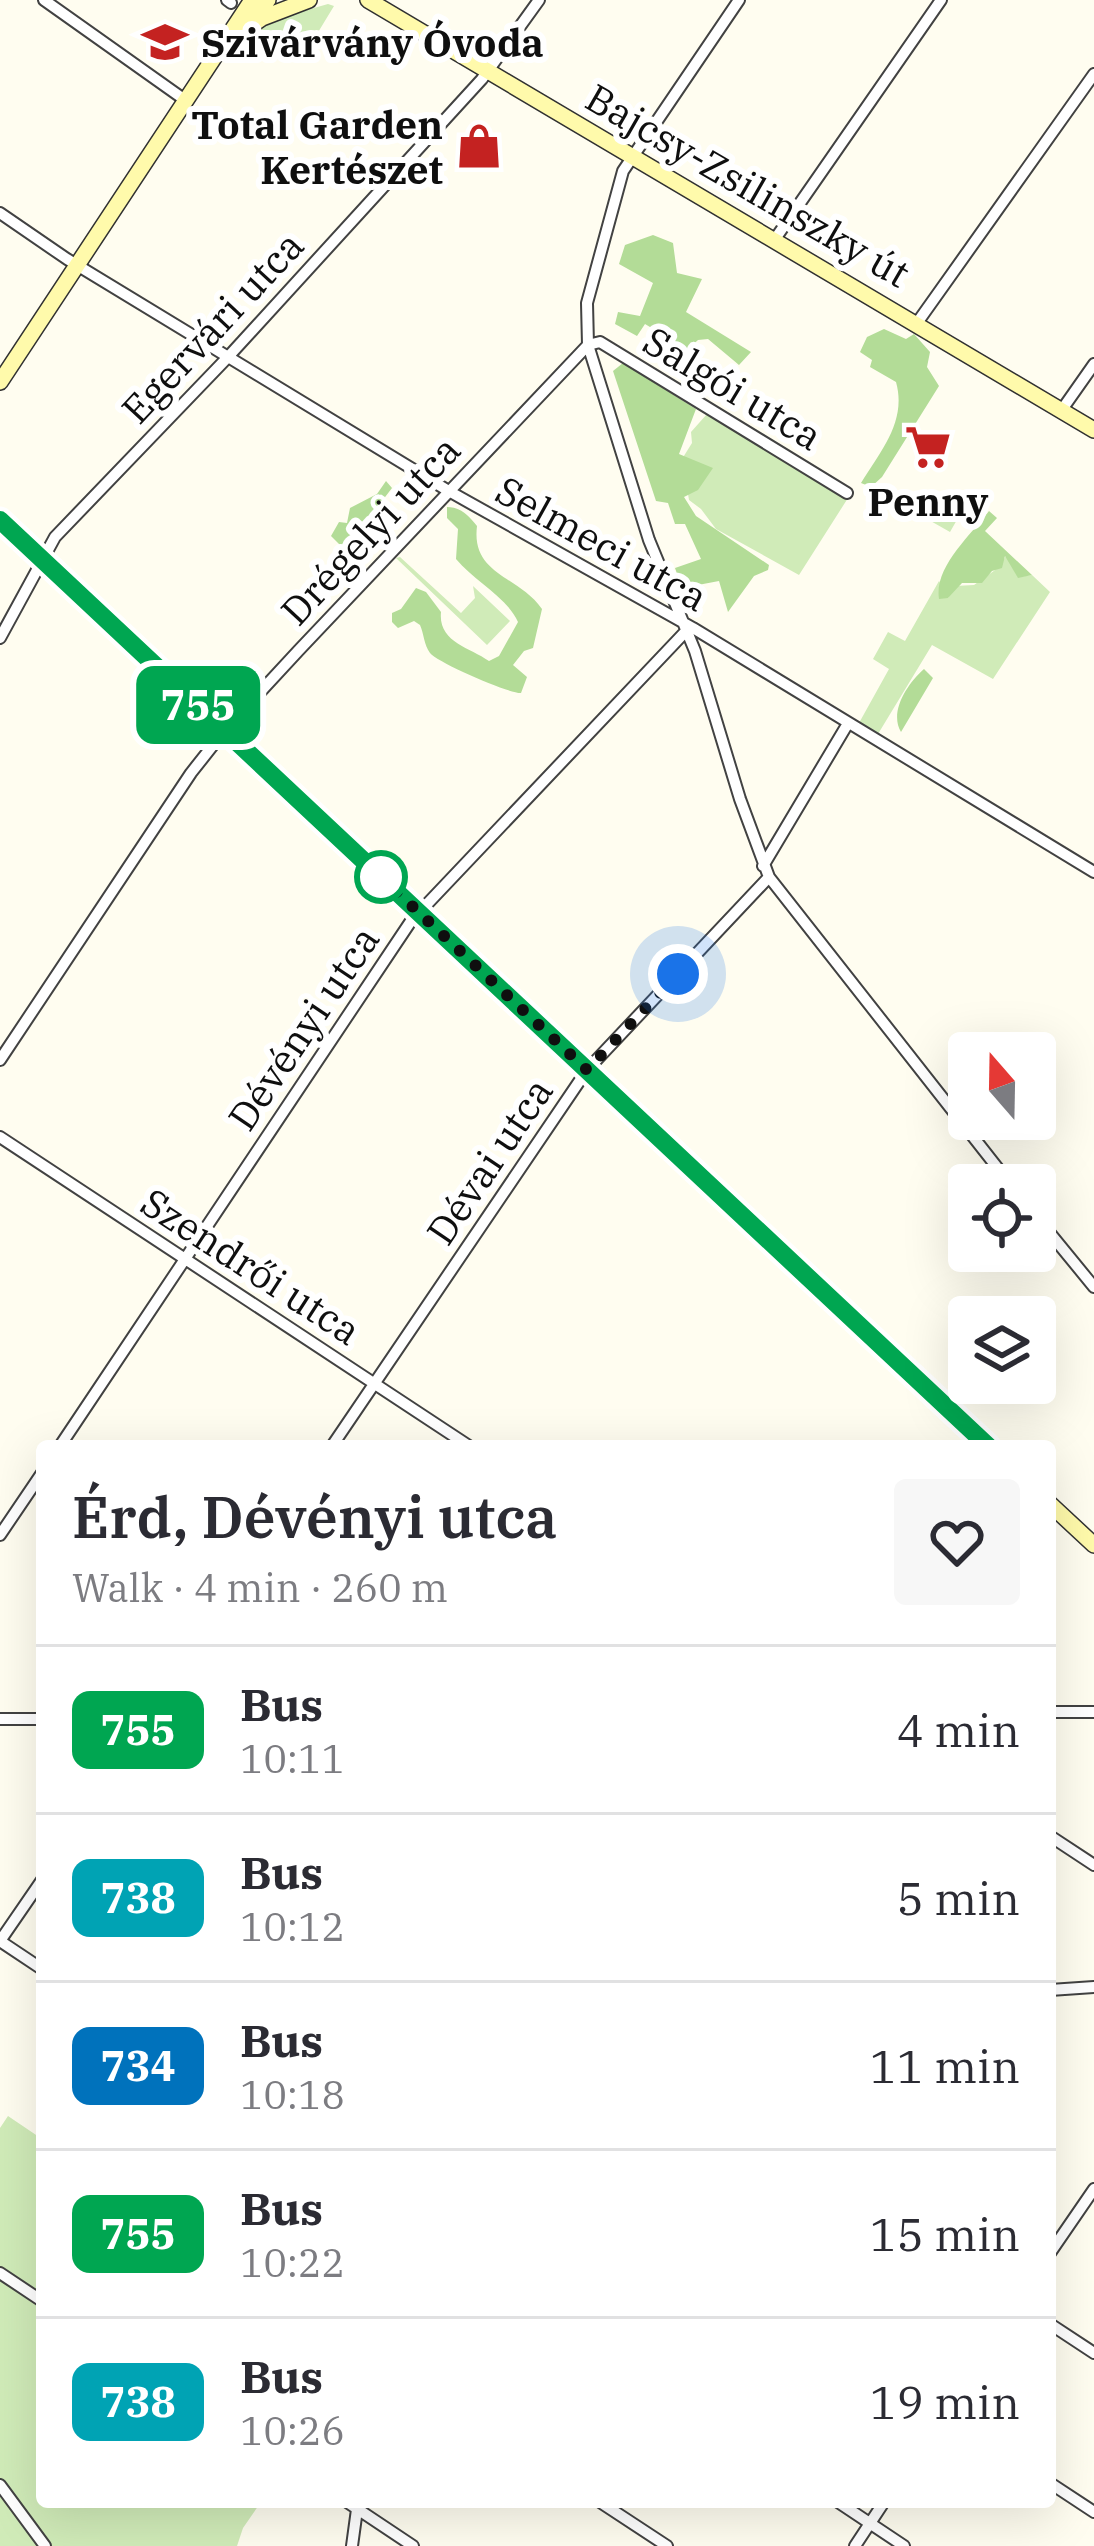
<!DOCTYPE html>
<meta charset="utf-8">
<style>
body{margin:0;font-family:"IBM Plex Serif",serif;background:#f7f7f7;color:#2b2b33;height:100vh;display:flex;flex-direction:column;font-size:45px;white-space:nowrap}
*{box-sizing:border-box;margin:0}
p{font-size:39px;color:#7c7c81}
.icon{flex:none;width:66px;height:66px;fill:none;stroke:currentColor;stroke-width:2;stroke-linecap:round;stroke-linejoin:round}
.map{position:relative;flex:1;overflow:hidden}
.sheet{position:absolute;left:36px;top:1440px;width:1020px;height:1068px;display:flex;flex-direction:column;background:#fff;border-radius:12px;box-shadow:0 12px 48px #0002}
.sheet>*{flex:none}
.badge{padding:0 24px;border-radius:18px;font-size:42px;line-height:78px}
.needle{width:78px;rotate:340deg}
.fabs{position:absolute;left:948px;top:1032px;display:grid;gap:24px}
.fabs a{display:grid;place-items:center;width:108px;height:108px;border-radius:12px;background:#fff;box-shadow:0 12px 48px #0002;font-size:60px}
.you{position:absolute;width:60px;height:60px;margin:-30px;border:9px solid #fff;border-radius:50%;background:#1a73e8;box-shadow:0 0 0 18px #1a73e833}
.map>.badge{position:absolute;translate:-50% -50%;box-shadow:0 0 0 6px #fff}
.round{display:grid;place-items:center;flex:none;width:126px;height:126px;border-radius:12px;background:#f7f7f7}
.overview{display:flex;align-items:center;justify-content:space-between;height:204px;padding:0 36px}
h1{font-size:57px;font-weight:600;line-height:90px}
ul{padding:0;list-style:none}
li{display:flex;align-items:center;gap:36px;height:168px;padding:0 36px;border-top:3px solid #e1e1e2}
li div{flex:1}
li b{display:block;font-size:45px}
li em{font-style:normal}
li .badge{min-width:132px;font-weight:700;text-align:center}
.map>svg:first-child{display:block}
</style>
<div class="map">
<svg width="1094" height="2546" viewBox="0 0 1094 2546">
<rect width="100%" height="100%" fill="#fffdf0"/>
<path fill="#d0ebb8" d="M328,4L334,6L303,57L253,32L265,22Z
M707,414L848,498L799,575L716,529L701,509L689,500L682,459L692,443L691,432Z
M932,494L962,511L950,532L920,515Z
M1006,556L1018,577L1032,575L1050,592L993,679L932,645L878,734L859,723L889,669L873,659L888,632L905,641L939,581L948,598L955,586L974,585L998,568Z
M400,557L461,613L475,598L473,586L510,621L487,645L396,558Z
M8,2116L42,2139V2502H261L243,2528L237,2546H0V2128Z"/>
<path fill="#b3dc97" d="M653,235L673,243L677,273L702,279L686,312L751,352L739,365L708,339L698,340L687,350L691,373L687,379L677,375L670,360V339L645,324L637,336L615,324L618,312L640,316L653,283L619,264L625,245Z
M884,329L906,339L914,334L930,352L927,367L939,386L882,477L871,487L861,483C881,451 907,421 896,382L870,367L872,360L860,352L867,337Z
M623,363L696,409L679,454L713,468L698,490L684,497L696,516L769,565L768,570L754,576L728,612L719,581L682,588L675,568L701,559L685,524H675L668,503L656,501L613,371Z
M386,481L392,488L366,522L372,549L362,555L347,552L331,536L339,522L347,523L350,508L377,494Z
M447,507C461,507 469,516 477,526C471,575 518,575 542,609L533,648L524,651L513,665L527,677L521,693C510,694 438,663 430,653C424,645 424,634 420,625L414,621L398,628L392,622V613L401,609L416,588L426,592L441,612C438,642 469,647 489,661L499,656L518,622C507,597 474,581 456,559L458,529L447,518Z
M989,511L997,518L985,531L1032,575L1018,578L1005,556L1002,568L992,571L982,583H962L948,598L939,599C934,567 970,536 989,511Z
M924,669L933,678L901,732C889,712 907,684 924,669Z"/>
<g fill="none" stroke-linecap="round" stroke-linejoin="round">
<g stroke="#424242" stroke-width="14">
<path id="street" d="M44,0L185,100
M227,0L231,3
M739,0L623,171L587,303L588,345L649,540L695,651L740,799L769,877L1011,1185
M0,213L67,259L447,490L693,628L1094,872
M775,239L941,0
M917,323L1094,74
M1061,411L1094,364
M0,638L55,537L228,357L482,79L539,0
M763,866L847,725
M0,1060L191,773L225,730L299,650L588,345L600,342L847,493
M0,1137L469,1446
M1035,1215L1094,1287
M60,1446L411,921L688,629
M332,1446L587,1070L769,877
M0,1535L42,1473
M1050,1712H1094
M0,1719H42
M1050,1836L1094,1865
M0,1941L42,1880
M0,1941L42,1969
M1050,1990L1094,1987
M1050,2253L1094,2189
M0,2273L42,2301
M1050,2324L1094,2353
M1050,2483L1094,2512
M0,2485L45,2546
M347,2502L413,2546
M600,2502L667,2546
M838,2502L904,2546
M352,2546L358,2502
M855,2546L884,2502"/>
</g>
<g stroke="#313131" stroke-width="18">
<path id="secondary" d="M368,0L1094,430
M247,21L268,0
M236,36L262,18L309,0
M0,382L252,0
M0,520L988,1446
M1050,1504L1094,1545"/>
</g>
<use href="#street" stroke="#fff" stroke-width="10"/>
<use href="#secondary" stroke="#fffaab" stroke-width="15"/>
</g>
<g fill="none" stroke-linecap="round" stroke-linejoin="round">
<g stroke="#fff" stroke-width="27">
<path id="line" d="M0,520L988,1446"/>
</g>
<use href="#line" stroke="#00a651" stroke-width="18"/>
<path stroke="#0f0f0f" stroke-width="12" stroke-dasharray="0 21.6" d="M381,877L587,1070L678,974"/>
</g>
<defs>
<g id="school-bare" transform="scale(3.6)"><path d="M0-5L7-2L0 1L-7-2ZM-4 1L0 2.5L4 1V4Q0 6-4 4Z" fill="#c42221" stroke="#fff" stroke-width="2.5" paint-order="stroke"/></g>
<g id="shop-bare" transform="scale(3.6)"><path d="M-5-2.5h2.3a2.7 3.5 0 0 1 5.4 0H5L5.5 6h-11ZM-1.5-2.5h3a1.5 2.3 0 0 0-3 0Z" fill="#c42221" stroke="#fff" stroke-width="2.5" paint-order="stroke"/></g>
<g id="supermarket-bare" transform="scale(3.6)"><path d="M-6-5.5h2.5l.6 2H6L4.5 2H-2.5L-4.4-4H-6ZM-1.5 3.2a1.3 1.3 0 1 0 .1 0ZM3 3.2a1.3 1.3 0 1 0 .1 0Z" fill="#c42221" stroke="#fff" stroke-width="2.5" paint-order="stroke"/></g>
</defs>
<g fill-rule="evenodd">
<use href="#school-bare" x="165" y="42"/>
<use href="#shop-bare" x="479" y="146"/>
<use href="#supermarket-bare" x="928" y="447"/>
</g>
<circle fill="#fff" stroke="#00a651" stroke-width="6" cx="381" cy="877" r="24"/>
<g text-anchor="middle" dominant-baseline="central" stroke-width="12" stroke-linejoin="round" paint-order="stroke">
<g font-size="39" font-weight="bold" fill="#0f0f0f" stroke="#fff" text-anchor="start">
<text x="201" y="42">Szivárvány Óvoda</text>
<text x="443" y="124" text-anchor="end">Total Garden<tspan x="443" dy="45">Kertészet</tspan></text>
<text x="928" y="501" text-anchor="middle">Penny</text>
</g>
<g font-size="39" fill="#0f0f0f" stroke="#fff">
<text transform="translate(748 185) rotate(30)">Bajcsy-Zsilinszky út</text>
<text transform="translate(212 327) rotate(-47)">Egervári utca</text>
<text transform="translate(733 388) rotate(31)">Salgói utca</text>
<text transform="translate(370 530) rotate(-47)">Drégelyi utca</text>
<text transform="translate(602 543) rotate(29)">Selmeci utca</text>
<text transform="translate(303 1028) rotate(-56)">Dévényi utca</text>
<text transform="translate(489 1161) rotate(-56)">Dévai utca</text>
<text transform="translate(251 1266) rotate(33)">Szendrői utca</text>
</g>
</g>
</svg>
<div class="fabs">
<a><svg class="needle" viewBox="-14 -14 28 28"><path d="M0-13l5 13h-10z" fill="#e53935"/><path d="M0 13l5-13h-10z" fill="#7c7c81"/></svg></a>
<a><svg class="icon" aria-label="locate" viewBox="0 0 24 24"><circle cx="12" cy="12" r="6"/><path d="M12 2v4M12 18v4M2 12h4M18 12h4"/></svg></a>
<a><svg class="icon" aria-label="layers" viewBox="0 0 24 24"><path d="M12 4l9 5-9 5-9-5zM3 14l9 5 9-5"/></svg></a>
</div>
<div class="you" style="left:678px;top:974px"></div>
<b class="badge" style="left:198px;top:705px;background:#00a651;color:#fff">755</b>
<section class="sheet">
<div class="overview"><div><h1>Érd, Dévényi utca</h1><p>Walk · 4 min · 260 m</p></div><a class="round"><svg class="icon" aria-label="heart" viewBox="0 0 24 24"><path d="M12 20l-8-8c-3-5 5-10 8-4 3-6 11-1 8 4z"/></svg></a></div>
<ul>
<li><span class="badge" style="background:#00a651;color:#fff">755</span><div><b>Bus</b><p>10:11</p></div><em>4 min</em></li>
<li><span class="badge" style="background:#00a3b4;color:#fff">738</span><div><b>Bus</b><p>10:12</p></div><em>5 min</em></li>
<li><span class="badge" style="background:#0072bc;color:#fff">734</span><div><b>Bus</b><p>10:18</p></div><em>11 min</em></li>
<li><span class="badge" style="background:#00a651;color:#fff">755</span><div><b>Bus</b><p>10:22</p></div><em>15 min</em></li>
<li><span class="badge" style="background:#00a3b4;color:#fff">738</span><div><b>Bus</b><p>10:26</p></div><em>19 min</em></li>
</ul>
</section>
</div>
